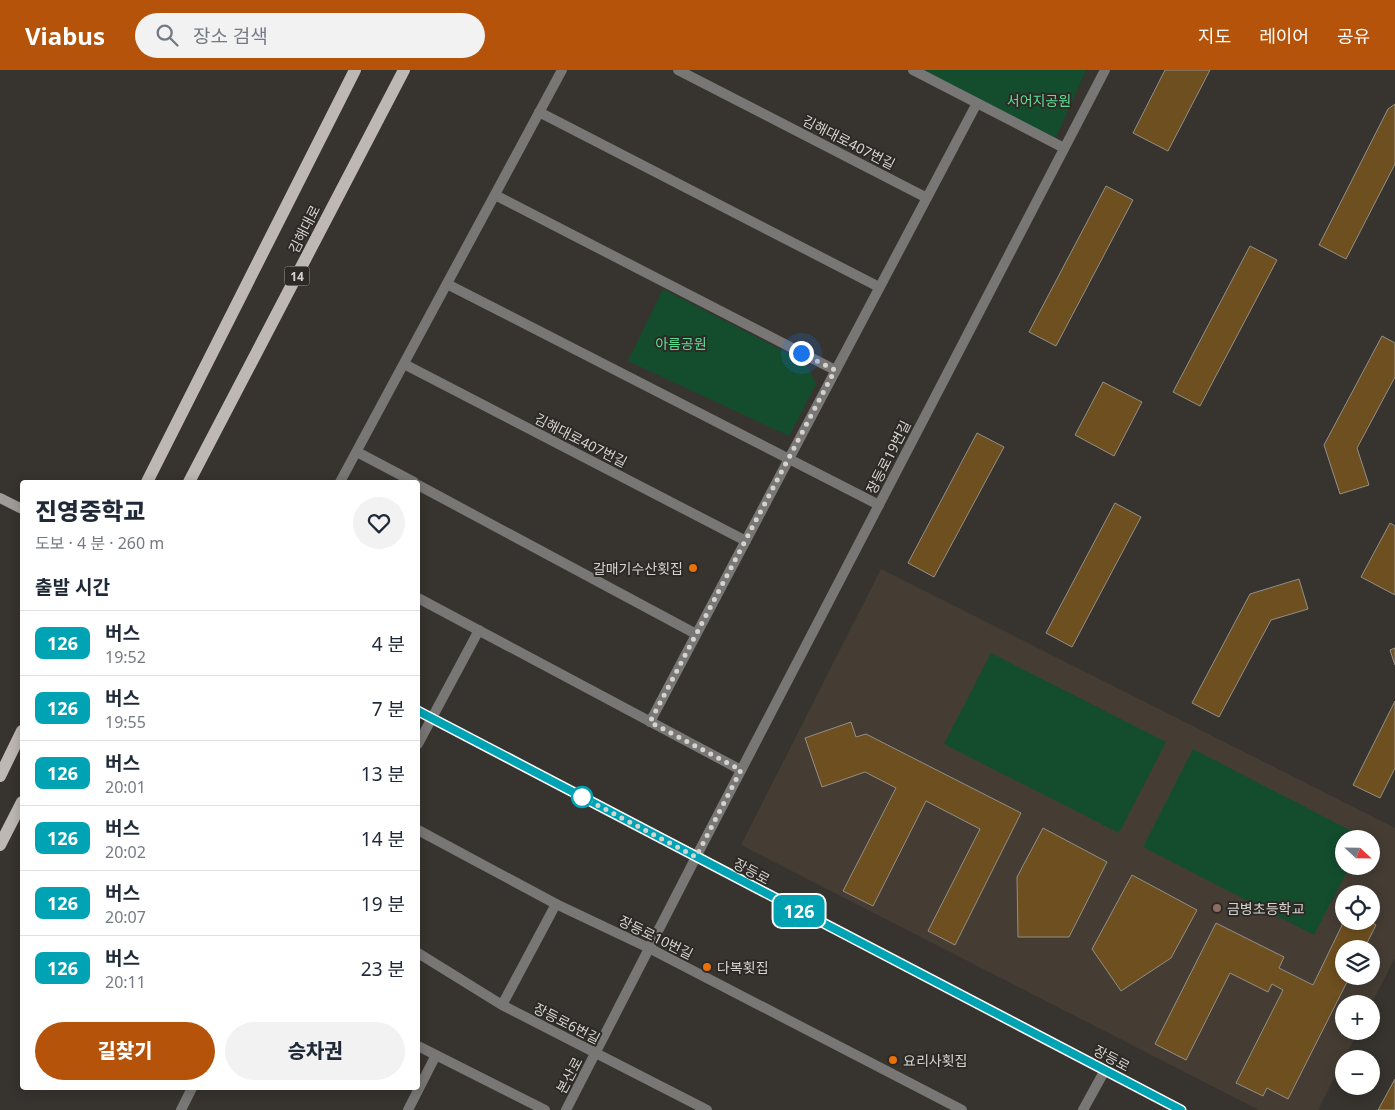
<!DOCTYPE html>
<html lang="ko">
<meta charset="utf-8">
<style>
body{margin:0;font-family:"Noto Sans","Noto Sans KR",sans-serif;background:#f2f2f3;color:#1f2937;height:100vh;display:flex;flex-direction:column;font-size:19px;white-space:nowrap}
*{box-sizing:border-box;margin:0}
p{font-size:16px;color:#747a83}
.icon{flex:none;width:28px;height:28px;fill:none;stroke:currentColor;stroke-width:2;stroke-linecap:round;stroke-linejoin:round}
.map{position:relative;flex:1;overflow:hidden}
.drawer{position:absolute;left:20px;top:410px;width:400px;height:610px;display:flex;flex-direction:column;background:#fff;border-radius:5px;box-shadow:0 2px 12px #0003}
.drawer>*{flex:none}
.badge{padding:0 10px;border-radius:8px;font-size:18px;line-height:32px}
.needle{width:32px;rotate:112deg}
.tools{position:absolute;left:1335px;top:760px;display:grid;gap:10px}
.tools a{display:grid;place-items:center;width:45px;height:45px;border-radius:50%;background:#fff;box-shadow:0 2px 12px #0003;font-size:25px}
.you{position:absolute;width:25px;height:25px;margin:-12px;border:4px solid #fff;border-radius:50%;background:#1a73e8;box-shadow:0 0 0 8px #1a73e833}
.map>.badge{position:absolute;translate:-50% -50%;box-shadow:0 0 0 2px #fff}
h2{padding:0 15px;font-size:19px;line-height:45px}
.round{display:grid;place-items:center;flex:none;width:52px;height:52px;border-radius:26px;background:#f2f2f3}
.overview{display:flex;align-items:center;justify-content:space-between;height:85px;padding:0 15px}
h1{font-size:24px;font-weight:800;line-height:38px}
.primary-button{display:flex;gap:10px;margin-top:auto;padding:10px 15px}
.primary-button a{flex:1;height:58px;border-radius:30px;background:#b45309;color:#fff;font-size:20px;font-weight:800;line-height:58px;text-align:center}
.primary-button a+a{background:#f2f2f3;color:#1f2937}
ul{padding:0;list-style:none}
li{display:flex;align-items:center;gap:15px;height:65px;padding:0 15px;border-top:1px solid #e0e1e3}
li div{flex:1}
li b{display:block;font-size:19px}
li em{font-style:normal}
li .badge{min-width:55px;font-weight:700;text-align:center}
header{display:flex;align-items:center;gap:30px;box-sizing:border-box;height:70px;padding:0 25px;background:#b45309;color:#fff}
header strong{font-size:24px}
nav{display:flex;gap:28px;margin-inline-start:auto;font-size:18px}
.search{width:350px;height:45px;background:#f2f2f3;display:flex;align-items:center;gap:12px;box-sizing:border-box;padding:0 18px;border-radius:28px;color:#747a83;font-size:19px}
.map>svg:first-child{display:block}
</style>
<header>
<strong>Viabus</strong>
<div class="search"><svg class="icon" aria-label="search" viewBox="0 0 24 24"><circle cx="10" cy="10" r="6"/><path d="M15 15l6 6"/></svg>장소 검색</div>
<nav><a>지도</a><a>레이어</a><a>공유</a></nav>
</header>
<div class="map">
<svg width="1395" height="1040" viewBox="0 0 1395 1040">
<rect width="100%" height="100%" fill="#37342f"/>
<path fill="#453d34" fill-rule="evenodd" d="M881,499L1395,758V888L1371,934H1344V961H1358L1318,1040H1259L741,775ZM1344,769H1371V796H1344ZM1344,824H1371V851H1344ZM1344,879H1371V906H1344Z"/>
<path fill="#134d2e" d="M923,0H1086L1054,72Z
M663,219L805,292L816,314L789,366L628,291Z
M991,583L1166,672L1119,763L944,674Z
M1193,679L1365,768L1344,769V796H1350L1314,865L1143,777Z"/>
<path fill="#6e4f1f" stroke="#928f89" d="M1165,0H1210L1168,81L1133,63Z
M1395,34V94L1346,189L1319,175L1388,39Z
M1106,116L1133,130L1056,276L1029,262Z
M1250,176L1277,190L1200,336L1173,322Z
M1382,266L1395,273V307L1357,378L1369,415L1340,424L1324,375Z
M1103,312L1142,332L1114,386L1075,365Z
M977,363L1004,377L934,507L908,493Z
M1115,433L1141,447L1072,577L1046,563Z
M1390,453L1395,456V525L1361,507Z
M1299,509L1308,539L1271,550L1219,647L1192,633L1250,524Z
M1395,578V595L1390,580Z
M1395,631V698L1380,728L1353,715Z
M851,652L856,667L866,664L1021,743L955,875L928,861L980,759L926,731L873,836L843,821L896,718L865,702L822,717L805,668Z
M1043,758L1107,792L1069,867H1018L1017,807Z
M1132,805L1197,840L1171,888L1121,921L1092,879Z
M1344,851H1369L1376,855L1364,879H1344V906H1350L1288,1029L1267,1018L1263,1026L1236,1013L1283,920L1272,914L1268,922L1230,903L1186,990L1155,974L1216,853L1284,887L1279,898L1313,915Z
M1395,1009V1040H1378Z"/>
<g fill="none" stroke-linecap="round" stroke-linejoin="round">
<path stroke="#797775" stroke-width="10" d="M556,834L649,878"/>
<path stroke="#797775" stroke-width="10" d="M678,0L927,128
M913,0L1064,78
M539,42L879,217
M495,125L835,300
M447,214L879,435
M404,294L746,471
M357,382L414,412
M340,412L562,0
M418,415L696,564
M418,528L741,700
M650,652L977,33
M418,674L479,560
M418,760L556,834L502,935
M649,878L962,1040
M418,883L502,935L707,1040
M418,976L545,1040
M181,1040L192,1018
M408,1040L436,985
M566,1040L696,787
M1083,1040L1105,1000"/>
<path stroke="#797775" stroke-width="10" d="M696,787L1105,0"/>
<path stroke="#a09c99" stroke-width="10" d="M0,428L22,439
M418,641L1181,1040"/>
<path stroke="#beb8b5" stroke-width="12" d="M147,412L355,0
M189,412L404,0
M0,706L22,661
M0,775L22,732"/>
</g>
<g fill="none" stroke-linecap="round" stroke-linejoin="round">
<g stroke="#fff" stroke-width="11">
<path id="line" d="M418,641L1181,1040"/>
</g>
<use href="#line" stroke="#00a3b4" stroke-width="8"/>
<path stroke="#d5d3d0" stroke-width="5" stroke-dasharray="0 9" d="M582,727L696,787L741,700L650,652L835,300L801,283"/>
</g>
<g fill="#e8710a" stroke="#2d2a26" stroke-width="2">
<circle cx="693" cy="498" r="5"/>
<circle cx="707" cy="897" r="5"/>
<circle cx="893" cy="990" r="5"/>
</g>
<circle fill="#fff" stroke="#00a3b4" stroke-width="2.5" cx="582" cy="727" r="10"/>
<circle fill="#8d6e63" stroke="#2d2a26" stroke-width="2" cx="1217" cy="838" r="5"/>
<g text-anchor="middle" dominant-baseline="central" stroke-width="4" stroke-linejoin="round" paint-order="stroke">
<rect fill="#2d2a26" stroke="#a3a09d" stroke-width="1" x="284.5" y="196.5" width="25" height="19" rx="4"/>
<g font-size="12" font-weight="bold" fill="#d5d3d0">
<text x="297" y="206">14</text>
</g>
<g font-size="14" fill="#5cdf94" stroke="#2d2a26">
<text x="1039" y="30">서어지공원</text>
<text x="681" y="273">아름공원</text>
</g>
<g font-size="14" fill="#d5d3d0" stroke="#2d2a26">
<text transform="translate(849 72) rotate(27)">김해대로407번길</text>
<text transform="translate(304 159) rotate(-63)">김해대로</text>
<text transform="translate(581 370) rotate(27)">김해대로407번길</text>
<text transform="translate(888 387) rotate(-63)">장등로19번길</text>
<text transform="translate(752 801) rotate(28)">장등로</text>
<text transform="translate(656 867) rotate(26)">장등로10번길</text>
<text transform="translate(567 953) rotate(27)">장등로6번길</text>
<text transform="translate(1112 988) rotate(28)">장등로</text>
<text transform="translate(569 1005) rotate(-62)">본산로</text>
</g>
<g font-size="14" fill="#d5d3d0" stroke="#2d2a26" text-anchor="start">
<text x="683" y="498" text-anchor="end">갈매기수산횟집</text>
<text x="1227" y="838">금병초등학교</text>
<text x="717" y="897">다복횟집</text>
<text x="903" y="990">요리사횟집</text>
</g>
</g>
</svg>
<div class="tools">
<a><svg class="needle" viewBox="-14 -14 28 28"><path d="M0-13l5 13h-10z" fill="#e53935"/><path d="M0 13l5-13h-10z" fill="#747a83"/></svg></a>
<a><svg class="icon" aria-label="locate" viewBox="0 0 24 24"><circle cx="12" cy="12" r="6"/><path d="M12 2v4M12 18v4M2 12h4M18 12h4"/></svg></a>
<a><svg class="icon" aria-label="layers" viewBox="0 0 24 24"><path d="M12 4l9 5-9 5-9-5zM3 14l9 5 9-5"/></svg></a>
<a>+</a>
<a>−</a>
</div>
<div class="you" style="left:801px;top:283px"></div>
<b class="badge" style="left:799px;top:841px;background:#00a3b4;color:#fff">126</b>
<section class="drawer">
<div class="overview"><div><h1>진영중학교</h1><p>도보 · 4 분 · 260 m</p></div><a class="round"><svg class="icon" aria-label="heart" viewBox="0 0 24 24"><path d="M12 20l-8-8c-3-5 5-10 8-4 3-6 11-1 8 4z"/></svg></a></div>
<h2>출발 시간</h2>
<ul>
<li><span class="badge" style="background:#00a3b4;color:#fff">126</span><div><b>버스</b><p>19:52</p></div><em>4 분</em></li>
<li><span class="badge" style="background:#00a3b4;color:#fff">126</span><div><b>버스</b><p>19:55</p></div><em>7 분</em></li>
<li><span class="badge" style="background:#00a3b4;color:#fff">126</span><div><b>버스</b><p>20:01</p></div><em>13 분</em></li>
<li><span class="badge" style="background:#00a3b4;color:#fff">126</span><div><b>버스</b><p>20:02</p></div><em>14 분</em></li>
<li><span class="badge" style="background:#00a3b4;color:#fff">126</span><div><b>버스</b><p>20:07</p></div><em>19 분</em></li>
<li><span class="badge" style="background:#00a3b4;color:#fff">126</span><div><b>버스</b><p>20:11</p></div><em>23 분</em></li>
</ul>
<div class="primary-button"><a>길찾기</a><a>승차권</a></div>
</section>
</div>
